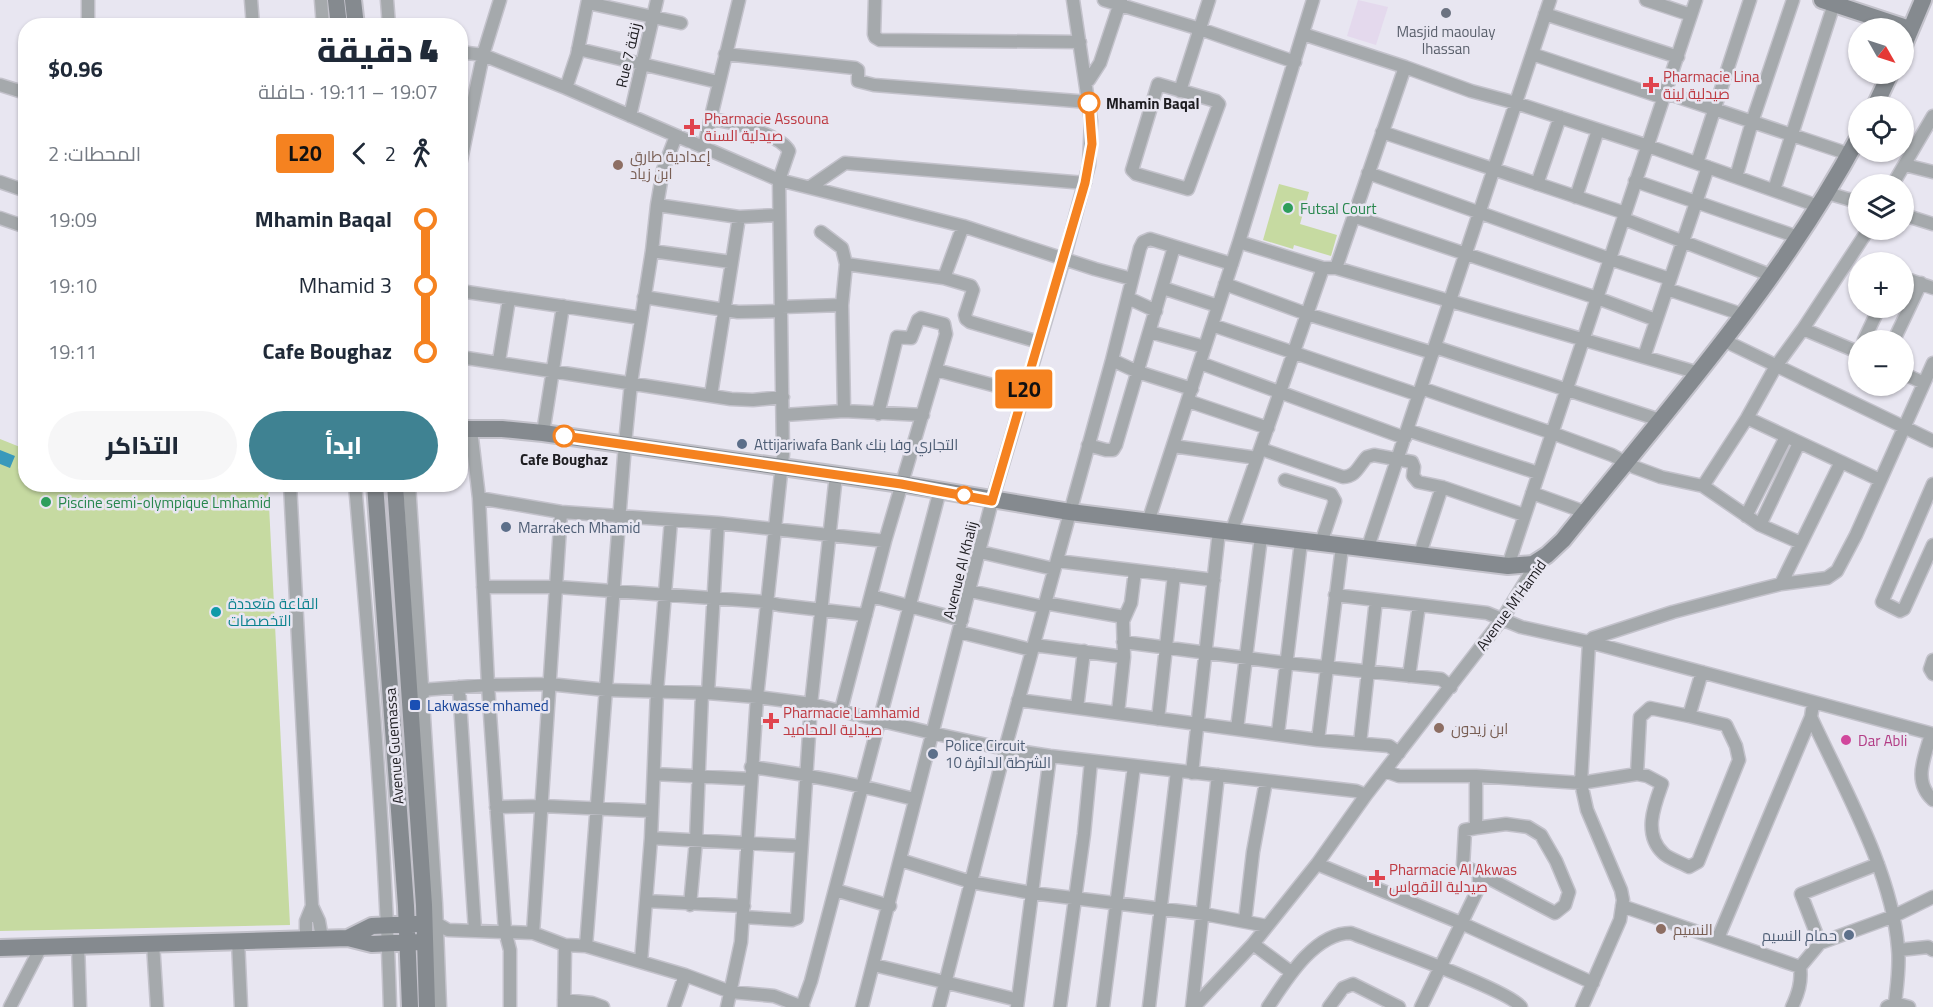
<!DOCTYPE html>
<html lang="ar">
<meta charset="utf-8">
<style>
body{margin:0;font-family:"Titillium Web",Cairo,sans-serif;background:#f6f6f7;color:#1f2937;direction:rtl;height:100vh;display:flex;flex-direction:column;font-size:22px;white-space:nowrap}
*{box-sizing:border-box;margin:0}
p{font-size:20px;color:#747a83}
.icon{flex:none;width:33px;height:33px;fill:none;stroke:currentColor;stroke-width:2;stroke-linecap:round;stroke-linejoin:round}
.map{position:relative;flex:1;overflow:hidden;direction:ltr}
.drawer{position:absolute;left:18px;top:18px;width:450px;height:474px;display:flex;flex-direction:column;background:#fff;border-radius:24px;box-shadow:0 2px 4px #0004;direction:rtl}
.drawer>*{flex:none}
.badge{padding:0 12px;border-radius:4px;font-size:21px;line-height:39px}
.needle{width:39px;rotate:129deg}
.controls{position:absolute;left:1848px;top:18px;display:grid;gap:12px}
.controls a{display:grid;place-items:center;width:66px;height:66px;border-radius:50%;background:#fff;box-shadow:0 2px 4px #0004;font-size:30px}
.map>.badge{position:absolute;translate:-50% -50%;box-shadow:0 0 0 3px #fff}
.legs{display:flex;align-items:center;gap:9px;height:66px;padding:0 30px;font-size:20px}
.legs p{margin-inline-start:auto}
.head{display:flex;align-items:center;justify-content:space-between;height:102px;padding:0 30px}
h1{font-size:33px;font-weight:800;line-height:45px}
.primary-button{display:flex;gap:12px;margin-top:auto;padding:12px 30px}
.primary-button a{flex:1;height:69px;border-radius:36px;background:#3f8292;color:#fff;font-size:24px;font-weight:800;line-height:69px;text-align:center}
.primary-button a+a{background:#f6f6f7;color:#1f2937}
ul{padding:0 30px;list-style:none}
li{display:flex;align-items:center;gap:21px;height:66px;font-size:22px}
li i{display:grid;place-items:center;width:9px;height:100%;margin:0 8px;background:currentColor}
li i::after{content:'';width:15px;height:15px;margin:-8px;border:4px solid;border-radius:50%;background:#fff}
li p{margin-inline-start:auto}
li:first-child i{background:linear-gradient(#0000 50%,currentColor 0)}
li:last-child i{background:linear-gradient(currentColor 50%,#0000 0)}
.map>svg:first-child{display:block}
</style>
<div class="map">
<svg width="1933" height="1007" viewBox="0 0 1933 1007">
<rect width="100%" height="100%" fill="#e8e6f1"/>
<path fill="#e4d9ed" d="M1358,0L1388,7L1376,45L1347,36Z"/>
<path fill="#c6daa1" d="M1279,184L1309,192L1300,224L1337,235L1331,256L1294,245L1293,249L1263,240Z
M0,439L25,449L26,484L268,485L290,925L0,931Z"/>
<path fill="#3999bb" d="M0,450L15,456L10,468L0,464Z"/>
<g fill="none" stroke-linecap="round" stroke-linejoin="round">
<g stroke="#c3c2cb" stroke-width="15">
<path id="street" d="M251,0L253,26
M321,0L323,26
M387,0L389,26
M875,0L874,34L875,37L880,40L1080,42
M1104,0L1200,29L1295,62
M1646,0L1691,15
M588,3L681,23
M1545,14L1678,57
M88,26V0
M1303,34L1405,67L1471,91L1516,103L1648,146L1818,206
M578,49L718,82
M460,52L483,55L566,88L779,180L963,226L1095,269L1132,279
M725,54L855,68L858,70V81L874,85L1089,102
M1532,54L1664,98
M1086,81L1089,80L1100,63L1121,0
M1158,84L1216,101L1219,104L1188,189L1136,174L1132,170Z
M0,85L26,93
M566,88L577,55L588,0
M1180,91L1209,0
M1666,93L1849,154
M630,116L657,0
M711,120C729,120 781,135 789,151L779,180L783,454L757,697L741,942L727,1007
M1382,132L1625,213
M704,146L739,0
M1697,163L1750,0
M460,165L483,55L500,0
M1905,165L1933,172
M1368,173L1610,259L1670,279
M1736,177L1752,122L1793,0
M1635,181L1798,237
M0,182L26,191
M1537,184L1560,117
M1893,184L1933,116
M810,187L845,163L1085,183
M1774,190L1834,4
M1827,193L1858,202
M1576,197L1598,130
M657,205L739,217L779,215
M1904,215L1933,224
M1353,216L1597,298L1656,320
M0,218L26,227
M1624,219L1773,276
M821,232L842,248L846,264L944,278L963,226
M1239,242L1323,268H1336L1699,373
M652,251L731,262
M1336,268L1405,67
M944,278L971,286L973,290L965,315L966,319L970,322L1039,342
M1904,278L1933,288
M1225,284L1307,314L1433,353
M1163,288L1218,306
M1667,289L1744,315
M460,291L641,318
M644,297L738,312L782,311
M1128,298L1156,311
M782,307L842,305
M1212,325L1419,395
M1803,329L1858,352
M1150,332L1205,347
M1864,340L1879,308
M1894,340L1921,283
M1725,341L1933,441
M1435,347L1660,420
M460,357L731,399L753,400L783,397
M1644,357L1708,167
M1112,360L1138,372L1192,389
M499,361L509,299
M1200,363L1405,438
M936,370L1023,393
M1904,374L1924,383
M1421,388L1552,433L1612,455L1634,467L1661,477L1703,486L1760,525L1801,543
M711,395L739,217
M1188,401L1268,428
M844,411L842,305L846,264
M784,415L844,411L923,415
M1747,418L1880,480
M471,430L479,498L488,685L505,931L510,950V1007
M1407,430L1538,473
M543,433L563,306
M1088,445L1106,450H1113L1116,445L1174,247
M1173,446L1257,458
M1261,449L1343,477C1356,477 1359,465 1367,457L1374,455L1412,462L1414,467L1413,476L1418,482L1442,487L1524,515
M1285,480L1331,494L1335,501L1321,543
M290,484L312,906
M355,484C370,658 385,832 390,1007
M409,484L436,904L440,1007
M1933,484L1882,602L1900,611L1904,609L1933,545
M1703,486L1747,418L1776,366L1803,329L1868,230
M1532,493L1585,512
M479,498L561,512L718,523L885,541
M1746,516L1786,437
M1148,522L1239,242L1313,0
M1760,525L1799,443
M1231,533L1323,268
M1367,550L1550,0
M980,552L1054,569
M1419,557L1442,487
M1057,561L1214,580
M1508,566L1696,0
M1781,584L1841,462
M483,587H557L767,602L779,605L866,615
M970,591L1044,607
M1335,595L1487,613L1521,627L1589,642L1581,783L1587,810L1621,890L1623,900L1620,920L1582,1007
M871,596L962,620
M1045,603L1124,617
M959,632L1032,650
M1123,642L1286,663L1441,679L1451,687
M1589,642L1593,638L1673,612L1753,591L1781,584L1827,578L1837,571L1856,535L1933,363
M1589,642L1933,734
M1034,645L1124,657
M1933,660L1930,669L1933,674
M1409,676L1419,605
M459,687L475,930
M408,691L488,685L549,684L606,690L708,693L757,697L811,704L932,733L1005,749L1050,756L1356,791L1366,795
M708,693L718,523
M1018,700L1318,740L1389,746L1399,753
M1813,704L1811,717C1843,787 1892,871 1898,948C1900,966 1897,985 1895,1003
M1077,708L1084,651
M841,710L885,541L946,334L944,324L921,318L918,320L911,338L897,337L878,414
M1118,713L1124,657L1123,621L1131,603L1135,571
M1158,719L1174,575
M1237,729L1261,537
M1278,733L1301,542
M1931,734C1925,757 1912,781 1933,800
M1318,740L1342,547
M1360,743L1376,600
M751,767C807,774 860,785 914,799
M1385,771L1399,776H1476L1581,783L1637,774L1640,717L1650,708L1689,716L1702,672
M1192,773L1219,531
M654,774L751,779
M1637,774L1647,776L1662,784C1654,806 1643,834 1663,853C1667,858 1682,863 1689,867L1698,862L1739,760L1736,746L1726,725L1689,716
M496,807L543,806L651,811
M1476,828L1465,830L1463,866L1479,873
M651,838L801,846
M900,860L971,882L1032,893L1204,914L1267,926
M1317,864L1461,923L1593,983
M835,890L890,906
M646,901L744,906
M690,905L696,841L702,693
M1622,906L1800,967
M743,917L792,920L797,918L811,704L836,475
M1245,921L1253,852L1266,781
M431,923H436L448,930L533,933L565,945L586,946L685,975L731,992L774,996L803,1007
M533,933L561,512
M306,938V921L312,906L319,921L322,938
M1718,938L1811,717
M238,940L241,1007
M153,943L157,1007
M1820,943L1801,894L1878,864
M1253,944L1291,972
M78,945L80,1007
M586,946L625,444L631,383L652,251L657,205L663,170L676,136
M1899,950L1928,947L1933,950
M641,962L651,838L657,691L671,520
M874,965L1018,1000
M564,1000L592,1003L603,1007
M802,1006L811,981L940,490
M10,1007L41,947
M564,1007L565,945
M674,1007L685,975
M862,1007L992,501L1064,259L1089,165L1091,121L1073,0
M939,1007L1005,749L1112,360L1140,248L1143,242L1150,239L1232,264
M1017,1007L1050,756
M1060,1007L1084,834L1091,761
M1103,1007L1134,766
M1149,1007L1177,771
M1192,1007L1218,775
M1194,1007L1253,944L1317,864L1366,795L1503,618L1538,561
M1268,1007C1286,980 1314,933 1351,933C1378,944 1510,990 1521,1007
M1329,1007L1343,988L1353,984L1399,1007
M1421,1007L1479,887V873L1555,913L1565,905L1569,892L1556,861L1541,835L1528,827L1506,824L1476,828V776
M1792,1007C1798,994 1802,982 1800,967L1820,943L1894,916L1933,897
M1887,1007L1895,1003L1909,1007"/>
</g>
<g stroke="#c3c2cb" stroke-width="20">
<path id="secondary" d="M336,0L339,26
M353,0L356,26
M1822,0L1910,29
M1904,45L1923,0
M1875,106L1890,74
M460,429H502L543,433L901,484L1070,512L1508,566L1533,564L1547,555L1563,540C1667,410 1779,285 1858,138
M375,484L406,906L410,1007
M395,484L424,905L427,1007
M348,938L372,926L416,924
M0,948L348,938L372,944L418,942"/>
</g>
<use href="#street" stroke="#a5a9ac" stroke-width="12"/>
<use href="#secondary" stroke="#858a8f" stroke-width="16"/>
</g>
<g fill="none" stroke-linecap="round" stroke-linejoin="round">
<g stroke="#fff" stroke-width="14">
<path id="line-1" d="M564,436L901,484L992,501L1085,183L1092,144L1089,103"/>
</g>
<use href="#line-1" stroke="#f58220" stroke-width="9"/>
</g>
<circle fill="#6b7280" stroke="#e8e6f1" stroke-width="2" cx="1446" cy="13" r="6"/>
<g fill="#e0444e" stroke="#e8e6f1" stroke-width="2">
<path d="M1648 76h6v6h6v6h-6v6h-6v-6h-6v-6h6z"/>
<path d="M689 118h6v6h6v6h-6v6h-6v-6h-6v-6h6z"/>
<path d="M768 712h6v6h6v6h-6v6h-6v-6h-6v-6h6z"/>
<path d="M1374 869h6v6h6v6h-6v6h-6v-6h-6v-6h6z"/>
</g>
<g fill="#fff" stroke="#f58220" stroke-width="3">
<circle cx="1089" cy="103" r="10"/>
<circle cx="564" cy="436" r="10"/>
<circle cx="964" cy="495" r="8"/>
</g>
<g fill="#8d6e63" stroke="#e8e6f1" stroke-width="2">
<circle cx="618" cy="165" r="6"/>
<circle cx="1439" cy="728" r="6"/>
<circle cx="1661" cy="929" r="6"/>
</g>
<g fill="#2e9e5b" stroke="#e8e6f1" stroke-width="2">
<circle cx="1288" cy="208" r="6"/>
<circle cx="46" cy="502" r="6"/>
</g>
<g fill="#5c6f8a" stroke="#e8e6f1" stroke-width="2">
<circle cx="742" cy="444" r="6"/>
<circle cx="506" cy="527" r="6"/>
<circle cx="933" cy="754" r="6"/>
<circle cx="1849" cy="935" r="6"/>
</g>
<circle fill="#0f9aa8" stroke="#e8e6f1" stroke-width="2" cx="216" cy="612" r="6"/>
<rect fill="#1a4fb4" stroke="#e8e6f1" stroke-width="2" x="409" y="699" width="12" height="12" rx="3"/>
<circle fill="#d1479c" stroke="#e8e6f1" stroke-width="2" cx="1846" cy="740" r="6"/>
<g text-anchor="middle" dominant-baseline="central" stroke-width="5" stroke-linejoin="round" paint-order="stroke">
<g font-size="15" fill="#5b616d" stroke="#e8e6f1">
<text x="1446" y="31">Masjid maoulay<tspan x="1446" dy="17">lhassan</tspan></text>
</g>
<g font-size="15" fill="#1d1c20" stroke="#e8e6f1">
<text transform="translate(628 55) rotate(-77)">Rue 7 زنقة</text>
<text transform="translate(960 570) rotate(-76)">Avenue Al Khalij</text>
<text transform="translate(1511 605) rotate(-54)">Avenue M'Hamid</text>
<text transform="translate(394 746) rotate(-94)">Avenue Guemassa</text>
</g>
<g font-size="15" fill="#be3a42" stroke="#e8e6f1" text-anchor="start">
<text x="1663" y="76">Pharmacie Lina<tspan x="1663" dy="17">صيدلية لينة</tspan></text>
<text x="704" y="118">Pharmacie Assouna<tspan x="704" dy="17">صيدلية السنة</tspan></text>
<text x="783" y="712">Pharmacie Lamhamid<tspan x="783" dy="17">صيدلية المحاميد</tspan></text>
<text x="1389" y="869">Pharmacie Al Akwas<tspan x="1389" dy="17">صيدلية الأقواس</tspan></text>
</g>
<g font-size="15" font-weight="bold" fill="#1d1c20" stroke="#e8e6f1" text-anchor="start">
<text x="1106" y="103">Mhamin Baqal</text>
<text x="564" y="459" text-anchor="middle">Cafe Boughaz</text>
</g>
<g font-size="15" fill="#785e54" stroke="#e8e6f1" text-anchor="start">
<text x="630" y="156">إعدادية طارق<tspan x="630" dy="17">ابن زياد</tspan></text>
<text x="1451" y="728">ابن زيدون</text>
<text x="1673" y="929">النسيم</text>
</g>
<g font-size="15" fill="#27864d" stroke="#e8e6f1" text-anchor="start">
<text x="1300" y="208">Futsal Court</text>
<text x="58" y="502">Piscine semi-olympique Lmhamid</text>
</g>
<g font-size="15" fill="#4e5e75" stroke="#e8e6f1" text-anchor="start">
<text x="754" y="444">Attijariwafa Bank التجاري وفا بنك</text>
<text x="518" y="527">Marrakech Mhamid</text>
<text x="945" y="745">Police Circuit<tspan x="945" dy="17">10 الشرطة الدائرة</tspan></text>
<text x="1837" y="935" text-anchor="end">حمام النسيم</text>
</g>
<g font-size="15" fill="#0d838f" stroke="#e8e6f1" text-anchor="start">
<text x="228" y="603">القاعة متعددة<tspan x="228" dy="17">التخصصات</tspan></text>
</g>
<g font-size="15" fill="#164399" stroke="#e8e6f1" text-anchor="start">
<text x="427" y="705">Lakwasse mhamed</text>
</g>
<g font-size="15" fill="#b23c85" stroke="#e8e6f1" text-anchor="start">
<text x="1858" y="740">Dar Abli</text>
</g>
</g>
</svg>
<div class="controls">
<a><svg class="needle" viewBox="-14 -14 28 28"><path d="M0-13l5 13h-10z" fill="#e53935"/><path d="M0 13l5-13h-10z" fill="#747a83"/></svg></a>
<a><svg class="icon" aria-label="locate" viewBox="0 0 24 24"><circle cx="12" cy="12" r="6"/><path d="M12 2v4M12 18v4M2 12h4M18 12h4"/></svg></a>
<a><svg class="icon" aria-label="layers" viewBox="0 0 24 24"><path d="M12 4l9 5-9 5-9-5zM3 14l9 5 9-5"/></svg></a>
<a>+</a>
<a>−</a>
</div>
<b class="badge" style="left:1024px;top:389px;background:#f58220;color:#111">L20</b>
<section class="drawer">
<div class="head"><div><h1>4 دقيقة</h1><p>19:07 – 19:11 · حافلة</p></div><b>$0.96</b></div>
<div class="legs"><svg class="icon" aria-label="walk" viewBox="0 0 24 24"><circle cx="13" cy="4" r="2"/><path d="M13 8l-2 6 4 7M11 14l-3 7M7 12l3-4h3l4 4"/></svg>2<svg class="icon" aria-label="back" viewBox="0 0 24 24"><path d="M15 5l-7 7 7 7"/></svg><b class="badge" style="background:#f58220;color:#111">L20</b><p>المحطات: 2</p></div>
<ul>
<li><i style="color:#f58220"></i><b>Mhamin Baqal</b><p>19:09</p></li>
<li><i style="color:#f58220"></i><span>Mhamid 3</span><p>19:10</p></li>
<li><i style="color:#f58220"></i><b>Cafe Boughaz</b><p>19:11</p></li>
</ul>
<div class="primary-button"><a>ابدأ</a><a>التذاكر</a></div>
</section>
</div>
